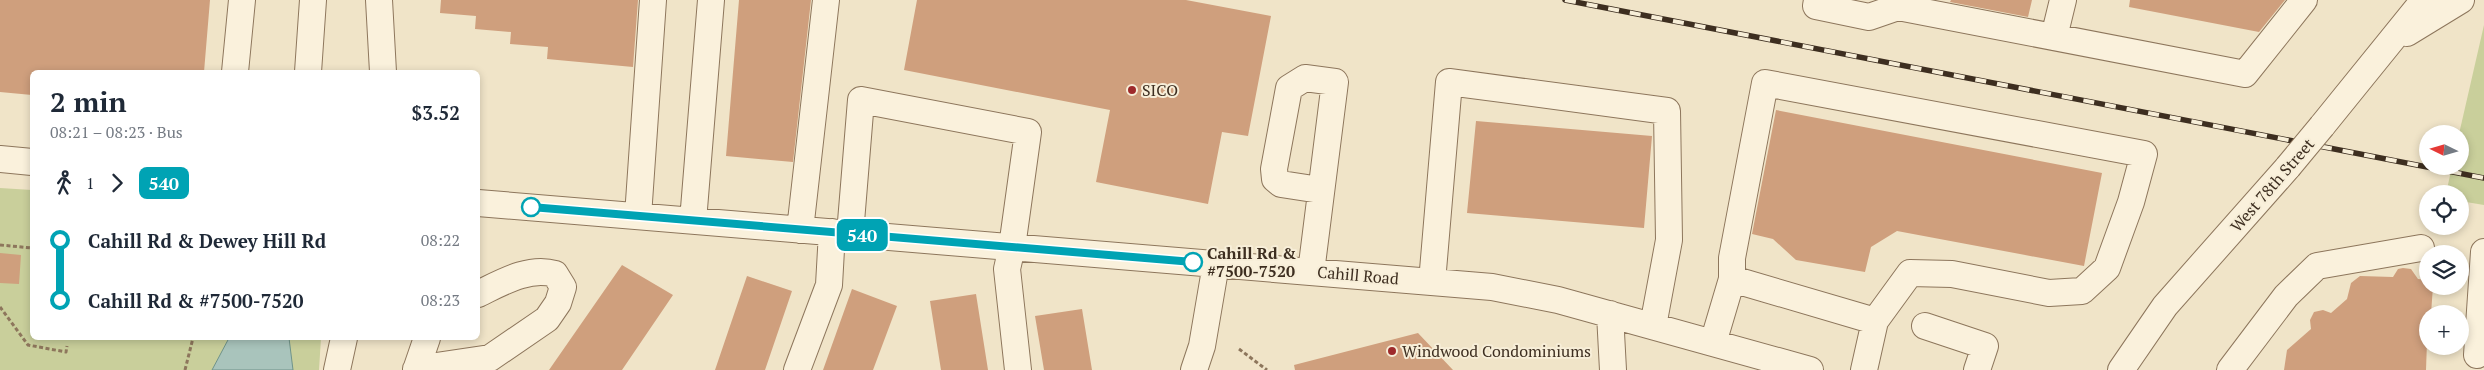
<!DOCTYPE html>
<meta charset="utf-8">
<style>
body{margin:0;font-family:"PT Serif",serif;background:#f2f2f3;color:#1f2937;height:100vh;display:flex;flex-direction:column;font-size:19px;white-space:nowrap}
*{box-sizing:border-box;margin:0}
p{font-size:16px;color:#747a83}
.icon{flex:none;width:28px;height:28px;fill:none;stroke:currentColor;stroke-width:2;stroke-linecap:round;stroke-linejoin:round}
.map{position:relative;flex:1;overflow:hidden}
.panel{position:absolute;left:30px;top:70px;width:450px;height:270px;display:flex;flex-direction:column;background:#fff;border-radius:8px;box-shadow:0 2px 8px #0003}
.panel>*{flex:none}
.badge{padding:0 10px;border-radius:8px;font-size:18px;line-height:32px}
.needle{width:32px;rotate:275deg}
.buttons{position:absolute;left:2419px;top:125px;display:grid;gap:10px}
.buttons a{display:grid;place-items:center;width:50px;height:50px;border-radius:50%;background:#fff;box-shadow:0 2px 8px #0003;font-size:25px}
.map>.badge{position:absolute;translate:-50% -50%;box-shadow:0 0 0 2px #fff}
.legs{display:flex;align-items:center;gap:8px;height:55px;padding:0 20px;font-size:16px}
.legs p{margin-inline-start:auto}
.head{display:flex;align-items:center;justify-content:space-between;height:85px;padding:0 20px}
h1{font-size:28px;font-weight:800;line-height:38px}
ul{padding:0 20px;list-style:none}
li{display:flex;align-items:center;gap:18px;height:60px;font-size:19px}
li i{display:grid;place-items:center;width:8px;height:100%;margin:0 6px;background:currentColor}
li i::after{content:'';width:12px;height:12px;margin:-6px;border:4px solid;border-radius:50%;background:#fff}
li p{margin-inline-start:auto}
li:first-child i{background:linear-gradient(#0000 50%,currentColor 0)}
li:last-child i{background:linear-gradient(currentColor 50%,#0000 0)}
.map>svg:first-child{display:block}
</style>
<div class="map">
<svg width="2484" height="370" viewBox="0 0 2484 370">
<rect width="100%" height="100%" fill="#f0e4c8"/>
<path fill="#c9cf9b" d="M2484,25V205L2460,201V194H2446L2452,166H2460L2459,134Z
M0,188L32,190V338H321L319,370H0Z"/>
<path fill="#a9c4bc" stroke="#6f938a" d="M229,338H289L293,370H212Z"/>
<path fill="#cf9f7d" d="M0,0H210L204,72H32V95L0,92Z
M441,0H638L633,67L547,59L548,47L510,44L511,32L475,29L476,16L440,13Z
M739,0H811L793,162L726,156Z
M917,0H1186L1271,16L1248,136L1222,132L1208,204L1096,182L1110,110L904,70Z
M1951,0H2032L2028,17L1950,2Z
M2130,0H2285L2259,32L2129,7Z
M1776,110L2102,173L2084,266L1897,231L1871,247L1865,272L1796,260L1773,239L1752,234Z
M1476,121L1652,136L1644,228L1467,213Z
M0,253L21,255L19,284L0,283Z
M622,265L673,295L622,370H549Z
M2403,268L2411,269L2418,279L2428,280V286H2433L2431,314H2428L2426,370H2284L2287,350L2311,329L2310,320L2314,312L2323,310L2331,313L2347,299L2351,283L2360,276L2393,277L2398,269Z
M747,276L792,291L765,370H715Z
M852,289L897,306L873,370H823Z
M976,294L988,370H941L930,301Z
M1082,309L1092,370H1044L1035,316Z
M1418,333L1453,370H1295L1294,365Z"/>
<g fill="none" stroke-linecap="round" stroke-linejoin="round">
<g stroke="#8d765c" stroke-width="28">
<path id="minor" d="M379,0L383,72
M1817,0L1816,6L1869,17L1898,7L2245,74L2304,0
M2407,33L2461,0
M2054,37L2063,0
M235,72L242,0
M308,72L313,0
M2322,126L2424,0
M0,159L32,162
M478,203L1492,287L1558,300L1810,370
M638,216L653,0
M693,221L711,0
M800,230L826,0
M850,234L861,100L1028,132L1012,247L1007,269L1018,370
M1311,272L1335,82L1305,78L1289,88L1274,169L1275,179L1281,184L1320,190
M1732,279L1875,321
M1432,282L1449,82L1667,111L1669,240L1653,326
M1610,314L1613,370
M1925,326L1985,346L1977,370
M1713,343L1732,279V258L1765,83L2144,154L2131,202L2107,268L2082,291L2049,293L1952,274L1910,273L1875,321L1864,370
M2477,355L2484,252
M416,369L490,358L547,319L558,303L563,287L555,274C529,266 501,283 478,294
M337,370L344,338
M416,370L427,338
M797,370L829,285L832,232
M1194,370L1202,346L1216,264
M2121,370L2165,306L2288,167
M2230,370L2286,296L2317,266L2421,248"/>
</g>
<path stroke="#8d765c" stroke-width="3" stroke-dasharray="4 2.5" stroke-linecap="butt" d="M0,245L32,248
M0,307L28,345L66,352L67,346
M1239,349L1267,370
M185,370L193,338"/>
<use href="#minor" stroke="#faf1dc" stroke-width="26"/>
<g stroke="#3d2e20" stroke-width="5.5">
<path id="rail" d="M1565,0L2484,178"/>
</g>
<use href="#rail" stroke="#f7eed8" stroke-width="4" stroke-dasharray="11" stroke-linecap="butt"/>
<g stroke="#8d765c" stroke-width="28" stroke-linecap="butt">
<path id="minor-bridge" d="M2288,167L2322,126"/>
</g>
<use href="#minor-bridge" stroke="#faf1dc" stroke-width="26"/>
</g>
<g fill="none" stroke-linecap="round" stroke-linejoin="round">
<g stroke="#fff" stroke-width="11">
<path id="line-1" d="M531,207L1193,262"/>
</g>
<use href="#line-1" stroke="#00a3b4" stroke-width="8"/>
</g>
<g fill="#9e2a2b" stroke="#f7eed8" stroke-width="2">
<circle cx="1132" cy="90" r="5"/>
<circle cx="1392" cy="351" r="5"/>
</g>
<g fill="#fff" stroke="#00a3b4" stroke-width="2.5">
<circle cx="531" cy="207" r="9"/>
<circle cx="1193" cy="262" r="9"/>
</g>
<g text-anchor="middle" dominant-baseline="central" stroke-width="4" stroke-linejoin="round" paint-order="stroke">
<g font-size="16" fill="#3d2e20" stroke="#f7eed8" text-anchor="start">
<text x="1142" y="90">SICO</text>
<text x="1402" y="351">Windwood Condominiums</text>
</g>
<g font-size="16" fill="#3d2e20" stroke="#f7eed8">
<text transform="translate(2272 185) rotate(-49)">West 78th Street</text>
<text transform="translate(1358 275) rotate(5)">Cahill Road</text>
</g>
<g font-size="16" font-weight="bold" fill="#3d2e20" stroke="#f7eed8" text-anchor="start">
<text x="1207" y="253">Cahill Rd &amp;<tspan x="1207" dy="18">#7500-7520</tspan></text>
</g>
</g>
</svg>
<div class="buttons">
<a><svg class="needle" viewBox="-14 -14 28 28"><path d="M0-13l5 13h-10z" fill="#e53935"/><path d="M0 13l5-13h-10z" fill="#747a83"/></svg></a>
<a><svg class="icon" aria-label="locate" viewBox="0 0 24 24"><circle cx="12" cy="12" r="6"/><path d="M12 2v4M12 18v4M2 12h4M18 12h4"/></svg></a>
<a><svg class="icon" aria-label="layers" viewBox="0 0 24 24"><path d="M12 4l9 5-9 5-9-5zM3 14l9 5 9-5"/></svg></a>
<a>+</a>
</div>
<b class="badge" style="left:862px;top:235px;background:#00a3b4;color:#fff">540</b>
<section class="panel">
<div class="head"><div><h1>2 min</h1><p>08:21 – 08:23 · Bus</p></div><b>$3.52</b></div>
<div class="legs"><svg class="icon" aria-label="walk" viewBox="0 0 24 24"><circle cx="13" cy="4" r="2"/><path d="M13 8l-2 6 4 7M11 14l-3 7M7 12l3-4h3l4 4"/></svg>1<svg class="icon" aria-label="forward" viewBox="0 0 24 24"><path d="M9 5l7 7-7 7"/></svg><b class="badge" style="background:#00a3b4;color:#fff">540</b></div>
<ul>
<li><i style="color:#00a3b4"></i><b>Cahill Rd &amp; Dewey Hill Rd</b><p>08:22</p></li>
<li><i style="color:#00a3b4"></i><b>Cahill Rd &amp; #7500-7520</b><p>08:23</p></li>
</ul>
</section>
</div>
